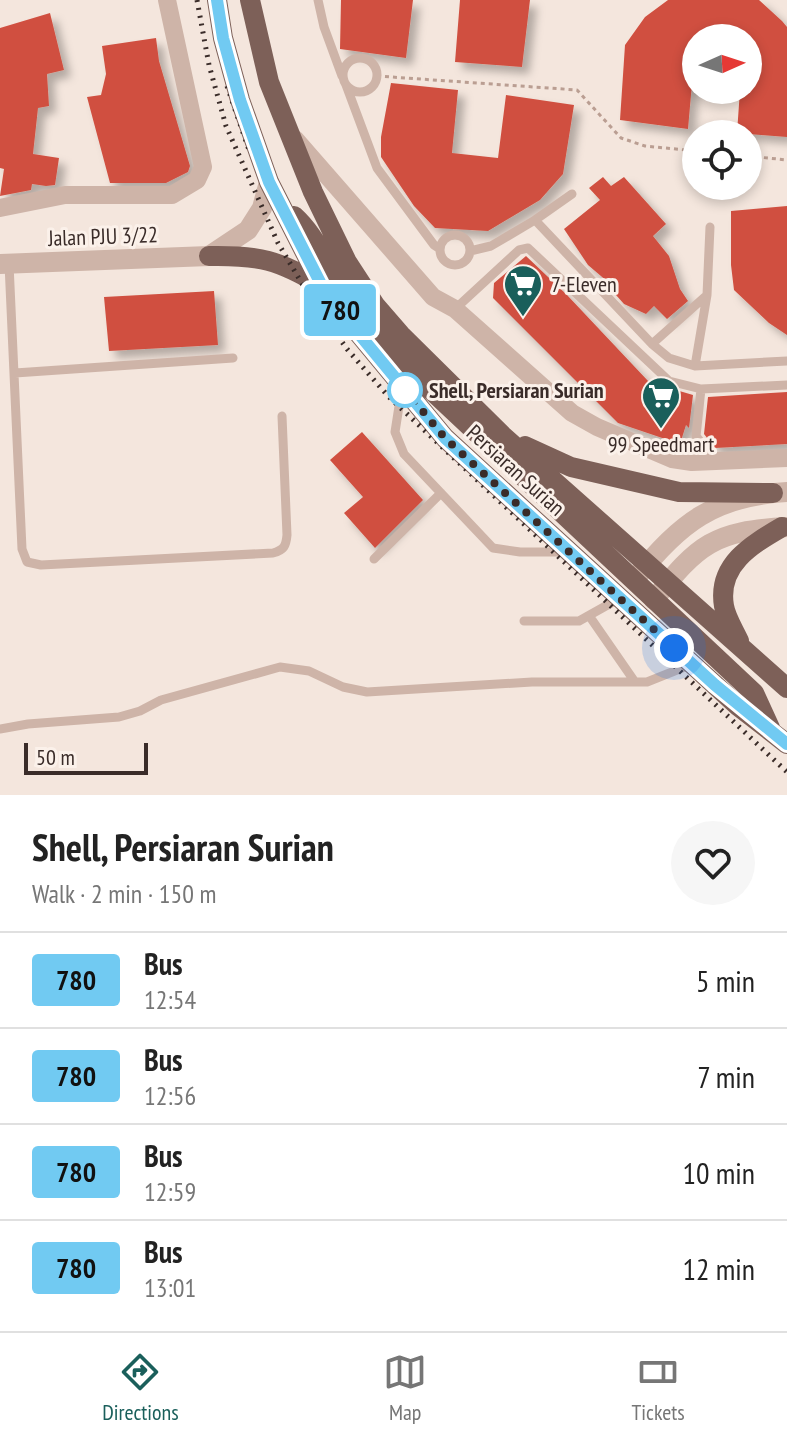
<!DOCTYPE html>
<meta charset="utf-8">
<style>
body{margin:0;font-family:"PT Sans Narrow",sans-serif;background:#f6f6f6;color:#222;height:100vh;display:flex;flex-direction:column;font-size:30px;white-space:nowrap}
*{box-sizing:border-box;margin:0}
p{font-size:26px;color:#767676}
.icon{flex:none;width:44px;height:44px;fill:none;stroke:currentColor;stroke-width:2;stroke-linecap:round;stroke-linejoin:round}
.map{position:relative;height:795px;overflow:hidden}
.panel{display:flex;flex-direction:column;background:#fff;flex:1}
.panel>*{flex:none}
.badge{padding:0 16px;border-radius:6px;font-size:28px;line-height:52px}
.needle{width:52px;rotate:87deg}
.tools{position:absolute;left:682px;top:24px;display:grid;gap:16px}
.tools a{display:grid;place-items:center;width:80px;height:80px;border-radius:50%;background:#fff;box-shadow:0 4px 12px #0003;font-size:40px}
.scale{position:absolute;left:24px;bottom:20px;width:124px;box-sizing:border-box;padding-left:8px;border:4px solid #3a2c29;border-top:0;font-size:22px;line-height:28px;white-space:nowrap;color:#3a2c29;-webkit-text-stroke:6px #fbf1ea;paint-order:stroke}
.you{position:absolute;width:40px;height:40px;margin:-20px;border:6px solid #fff;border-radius:50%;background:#1a73e8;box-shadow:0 0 0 12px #1a73e833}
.map>.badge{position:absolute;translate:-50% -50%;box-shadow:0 0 0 4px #fff}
.round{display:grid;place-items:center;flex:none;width:84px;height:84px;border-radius:42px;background:#f6f6f6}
.head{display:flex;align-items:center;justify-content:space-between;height:136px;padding:0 32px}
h1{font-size:38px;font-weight:800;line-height:60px}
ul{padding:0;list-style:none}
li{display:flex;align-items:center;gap:24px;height:96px;padding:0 32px;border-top:2px solid #e0e0e0}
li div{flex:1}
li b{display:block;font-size:30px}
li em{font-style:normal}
li .badge{min-width:88px;font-weight:700;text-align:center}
.menu{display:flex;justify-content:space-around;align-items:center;height:112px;border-top:2px solid #e0e0e0;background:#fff;font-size:22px;color:#767676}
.menu a{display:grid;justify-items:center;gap:4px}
.menu .on{color:#1a5f5b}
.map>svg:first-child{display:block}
</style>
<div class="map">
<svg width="787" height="795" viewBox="0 0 787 795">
<defs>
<filter id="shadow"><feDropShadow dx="7" dy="7" stdDeviation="4" flood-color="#0004"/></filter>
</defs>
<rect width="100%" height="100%" fill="#f4e6dd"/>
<path fill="#d05040" filter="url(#shadow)" d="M341,0H413L406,58L340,49Z
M460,0H530L522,67L455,62Z
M668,0H759L782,21L787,27V137L737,133L740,90H748V38H696L688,129L620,120L625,45L645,17Z
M50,13L64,70L47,74L49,106L38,108L33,154L59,158L55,185L46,186L32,184L31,190L0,196L4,169L0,168V28Z
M156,38L159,61L190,166L188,172L166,183H110L87,97L101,95L106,74L102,46Z
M391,83L458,90L452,153L498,158L506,95L574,105L563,174L540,200L488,231L435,228L414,206L381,157V137Z
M603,177L611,186L624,177L666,224L653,236L669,256L680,289L688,301L667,319L654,306L646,314L624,304L616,295L615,288L588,265L564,229L600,200L589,188Z
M787,206V335L769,323L734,290L731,265V211Z
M526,256L567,295L649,382L693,395L689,428L686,425L680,444L618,423L493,298L494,283Z
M214,291L218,345L109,351L104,297Z
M787,392V444L715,448L704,434L708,397Z
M362,432L423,500L375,548L344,513L363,497L330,460Z"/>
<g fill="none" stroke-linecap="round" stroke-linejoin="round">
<path stroke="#ba9e92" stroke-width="3" stroke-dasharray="4 4" stroke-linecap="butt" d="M377,76L577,90L621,138L645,146L696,151
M748,156L787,160"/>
<path stroke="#ceb4a8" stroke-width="9" d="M318,0L324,27L342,76
M343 75a17 17 0 1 1 34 0a17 17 0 1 1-34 0Z
M346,85L377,168L434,245L440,249
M535,220L572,194
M440 250a15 15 0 1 1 30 0a15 15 0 1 1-30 0Z
M470,251L491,246L535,220L652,344L669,358L695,366L787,361
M9,264L22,549L27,562L41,565L273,553C284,550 286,546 287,535L282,416
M455,309L519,250L528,248L669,381L701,389L787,385
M652,344L707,295
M695,366L707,295L710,227
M15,373L233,358
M402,387L395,432L404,454L493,548L520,552H566
M701,389L696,436L716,462
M374,559L441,493
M590,617L635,682
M524,621H579L620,598
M0,729L28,724L119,717L140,711L161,700L280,667L309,671L343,687L367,692L532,682H647L692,664"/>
<path stroke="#ceb4a8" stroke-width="18" d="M295,139L433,297L455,309L572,413L597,427L672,459L692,462L787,458
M0,208L65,195H172L197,180L203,167L167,0"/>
<path stroke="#ceb4a8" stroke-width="20" d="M0,264L209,256L248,230L262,208L269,182
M636,578C679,523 715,496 787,492
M654,600C698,544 714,531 787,527"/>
<path stroke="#7d6058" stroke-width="20" d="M217,0L223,38L240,100L269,182L322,286L354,328L445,438L738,706L787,744
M250,0L269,82L313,192L347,262L375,305L401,335L503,436L787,688
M294,216C315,235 324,260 340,282C363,315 389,345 415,375L754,693L770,728
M209,256C259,255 279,260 322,286
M525,446L571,467L679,492L773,493
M739,641C734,630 726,618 724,606C717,565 751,545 782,527"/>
<path stroke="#3a2c29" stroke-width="5" stroke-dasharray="2 6" stroke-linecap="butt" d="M197,0L209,65L226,126L278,243L310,297L347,349L388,396L787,772
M227,86L249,150
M265,187C283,221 301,256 322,289C360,348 409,400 459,448"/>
</g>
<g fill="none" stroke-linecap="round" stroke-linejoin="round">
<g stroke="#fff" stroke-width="18">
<path id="line" d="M217,0L223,38L240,100L269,182L322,286L354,328L445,438L715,685L787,744"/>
</g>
<use href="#line" stroke="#71caf2" stroke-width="12"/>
<path stroke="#3a2c29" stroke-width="8" stroke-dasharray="0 14.4" d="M405,390L445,438L674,648"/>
</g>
<defs>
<g id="supermarket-pin" transform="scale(2)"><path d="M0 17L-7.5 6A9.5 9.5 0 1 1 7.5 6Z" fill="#1a5f5b" stroke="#fbf1ea"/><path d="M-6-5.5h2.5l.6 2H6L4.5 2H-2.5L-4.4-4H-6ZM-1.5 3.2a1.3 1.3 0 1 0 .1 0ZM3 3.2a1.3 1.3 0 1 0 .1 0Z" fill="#fff"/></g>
</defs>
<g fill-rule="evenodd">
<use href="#supermarket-pin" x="523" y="284"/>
<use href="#supermarket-pin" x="661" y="396"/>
</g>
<circle fill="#fff" stroke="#71caf2" stroke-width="4" cx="405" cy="390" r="16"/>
<g text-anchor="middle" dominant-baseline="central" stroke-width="6" stroke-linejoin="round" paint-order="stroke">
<g font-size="22" fill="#3a2c29" stroke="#fbf1ea">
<text transform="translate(103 236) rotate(-2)">Jalan PJU 3/22</text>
<text transform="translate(516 470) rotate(42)">Persiaran Surian</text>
</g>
<g font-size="22" fill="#3a2c29" stroke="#fbf1ea" text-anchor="start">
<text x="551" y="284">7-Eleven</text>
<text x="661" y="444" text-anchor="middle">99 Speedmart</text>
</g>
<g font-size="22" font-weight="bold" fill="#3a2c29" stroke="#fbf1ea" text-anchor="start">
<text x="429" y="390">Shell, Persiaran Surian</text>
</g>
</g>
</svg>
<div class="tools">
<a><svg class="needle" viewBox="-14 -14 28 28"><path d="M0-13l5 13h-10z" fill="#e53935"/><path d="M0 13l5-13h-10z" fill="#767676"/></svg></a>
<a><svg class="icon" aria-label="locate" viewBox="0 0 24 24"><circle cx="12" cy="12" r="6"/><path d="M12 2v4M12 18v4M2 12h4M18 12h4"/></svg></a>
</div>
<div class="scale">50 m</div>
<div class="you" style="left:674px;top:648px"></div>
<b class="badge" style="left:340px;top:310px;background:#71caf2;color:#111">780</b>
</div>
<section class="panel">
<div class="head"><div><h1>Shell, Persiaran Surian</h1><p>Walk · 2 min · 150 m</p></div><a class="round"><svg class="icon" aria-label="heart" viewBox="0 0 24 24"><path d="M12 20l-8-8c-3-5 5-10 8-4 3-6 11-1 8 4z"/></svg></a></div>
<ul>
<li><span class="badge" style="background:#71caf2;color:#111">780</span><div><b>Bus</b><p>12:54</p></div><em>5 min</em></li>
<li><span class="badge" style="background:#71caf2;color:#111">780</span><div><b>Bus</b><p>12:56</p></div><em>7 min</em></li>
<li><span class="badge" style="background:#71caf2;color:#111">780</span><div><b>Bus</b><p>12:59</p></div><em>10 min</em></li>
<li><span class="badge" style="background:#71caf2;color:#111">780</span><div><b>Bus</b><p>13:01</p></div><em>12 min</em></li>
</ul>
</section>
<nav class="menu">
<a class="on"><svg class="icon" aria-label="directions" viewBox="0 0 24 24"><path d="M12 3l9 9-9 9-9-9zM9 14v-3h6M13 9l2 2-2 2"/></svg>Directions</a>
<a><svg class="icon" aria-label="map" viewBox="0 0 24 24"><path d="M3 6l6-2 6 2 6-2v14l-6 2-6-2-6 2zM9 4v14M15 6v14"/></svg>Map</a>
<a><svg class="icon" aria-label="tickets" viewBox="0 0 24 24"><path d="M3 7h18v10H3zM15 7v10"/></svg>Tickets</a>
</nav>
